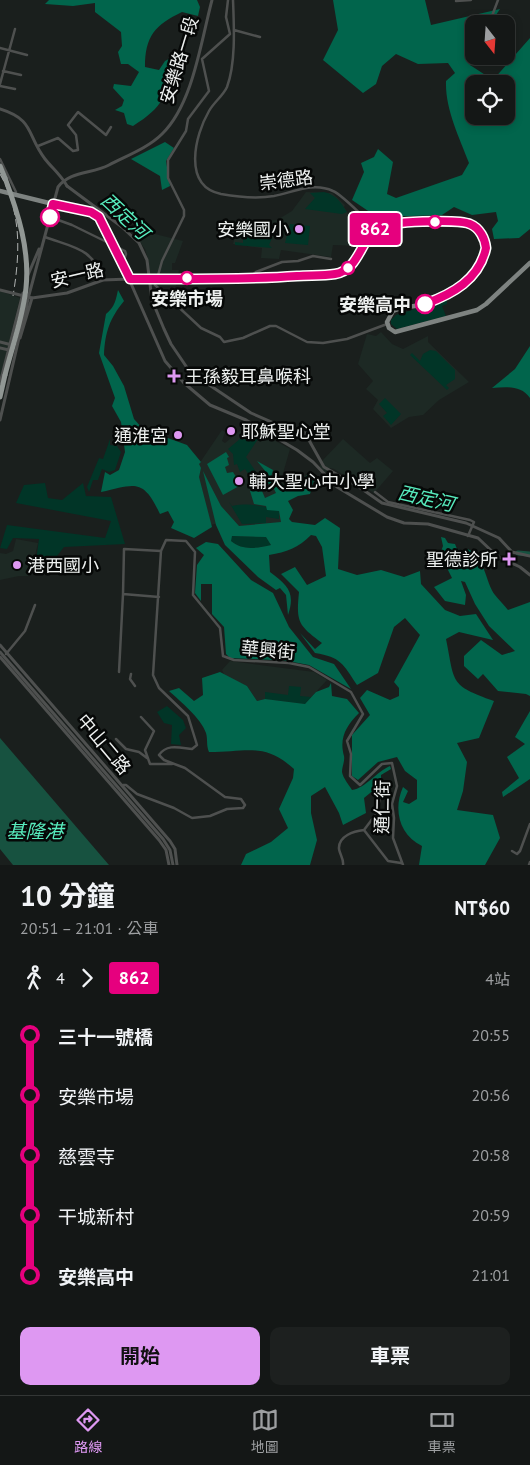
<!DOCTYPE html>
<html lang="zh-TW">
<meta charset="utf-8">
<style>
body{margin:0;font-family:"PT Sans","Noto Sans TC",sans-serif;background:#1d201f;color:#f1f3f6;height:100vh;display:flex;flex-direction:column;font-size:19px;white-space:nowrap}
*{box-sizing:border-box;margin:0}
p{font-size:16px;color:#9d9fa1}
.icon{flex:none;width:28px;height:28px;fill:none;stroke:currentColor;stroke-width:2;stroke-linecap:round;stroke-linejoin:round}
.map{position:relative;height:865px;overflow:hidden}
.sheet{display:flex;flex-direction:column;background:#141716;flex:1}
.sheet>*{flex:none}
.badge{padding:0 10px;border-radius:4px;font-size:18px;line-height:32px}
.needle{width:32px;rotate:163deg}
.fabs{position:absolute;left:465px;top:15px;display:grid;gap:10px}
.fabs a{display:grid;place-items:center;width:50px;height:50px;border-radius:10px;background:#141716;box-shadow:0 2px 8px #0003,0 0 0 1px #333635;font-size:25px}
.map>.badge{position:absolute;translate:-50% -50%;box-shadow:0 0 0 2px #fff}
.legs{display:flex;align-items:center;gap:8px;height:55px;padding:0 20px;font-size:16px}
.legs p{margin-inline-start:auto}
.head{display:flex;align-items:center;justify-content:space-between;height:85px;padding:0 20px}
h1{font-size:28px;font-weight:700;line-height:38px}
.primary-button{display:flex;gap:10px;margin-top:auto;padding:10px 20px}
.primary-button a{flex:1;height:58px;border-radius:10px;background:#de98f2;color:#111;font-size:20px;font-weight:700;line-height:58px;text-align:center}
.primary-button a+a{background:#1d201f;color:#f1f3f6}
ul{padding:0 20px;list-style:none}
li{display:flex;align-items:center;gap:18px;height:60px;font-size:19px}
li i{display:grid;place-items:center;width:8px;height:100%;margin:0 6px;background:currentColor}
li i::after{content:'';width:12px;height:12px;margin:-6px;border:4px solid;border-radius:50%;background:#141716}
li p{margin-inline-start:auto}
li:first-child i{background:linear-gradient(#0000 50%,currentColor 0)}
li:last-child i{background:linear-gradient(currentColor 50%,#0000 0)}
.menu{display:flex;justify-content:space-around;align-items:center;height:70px;border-top:1px solid #333635;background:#141716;font-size:14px;color:#9d9fa1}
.menu a{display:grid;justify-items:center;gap:2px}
.menu .current{color:#de98f2}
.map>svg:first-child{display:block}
</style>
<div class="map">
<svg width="530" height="865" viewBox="0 0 530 865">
<rect width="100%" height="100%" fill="#1a1f1d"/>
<path fill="#1d2924" d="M306,192L332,193L345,205L344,207L352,220L368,233L360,246L333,245L331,257L281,250L279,259L261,258L262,248L233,244L238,224L277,220L292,211Z
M151,233L183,241L175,263H172V270H179L176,286L152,287L148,259L145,249L137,238Z
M0,291L20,298L0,378Z
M381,332L392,344L403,349L428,336V342L469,382L439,400L423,415L409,417L391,428L373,409L378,400L366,389L373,381L358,364L367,334L376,336Z
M247,425L290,449L279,487L286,511L271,545L223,522L210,525L194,466L201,461L222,430L225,432L222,441L225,443Z
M343,439L370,463L377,458L393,471L374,493L334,469L330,468L324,474L319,468L322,461Z
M16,539L38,543L30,576H19L0,580V553L6,554L13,551Z
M230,661L314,672L327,680L305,704L265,699L257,701L247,686L225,676L222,670Z"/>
<path fill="#013527" d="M324,192C337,195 341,203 347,212L342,214L305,209L315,198L310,193Z
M290,224L310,226L308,245L285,243Z
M251,228L270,232L272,238L269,245L272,248L235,245V242L243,243V234Z
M443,300L447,301V304L442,306L446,316L397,329L391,324V320L396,315Z
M430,350L436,351L455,370V379L446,385L449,388L447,390L410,355L412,353L420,361L423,354Z
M385,398L401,414L391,425L383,416L387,413L379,404Z
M247,433L258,439L246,457L256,472L249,475L245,469L240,472L237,464L234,465L233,454L228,449Z
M110,439V445L117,446L121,452L115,470L109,472L102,469L98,480H93L89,492L87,487L99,458L103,459Z
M45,483L48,498L62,500L83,483L86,496L111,497L125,544L64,547L50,565L35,568L39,539L13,538L7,549L0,548L7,525L105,538L111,521L16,503L24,485Z
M229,502L232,506C249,503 261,505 279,511V519L266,517V523L242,524Z
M231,536L266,537L271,545C257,548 243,551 231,541Z
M289,686L301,687L300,696L311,697L305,704L265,699V692L288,695Z
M167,706L183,720L186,728L179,735L181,745L171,744L172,725L164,723L157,712Z"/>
<path fill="#01654c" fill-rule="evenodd" d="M49,0H197L200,7L198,16L182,12C155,25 145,36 145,67L159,70L165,61L173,57L174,62C165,96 165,106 133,126L127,124L124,113L115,110L122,106L124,100L113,88L114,84L131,86L139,72L128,64H121L118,52L122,46L121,32L95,12V3L73,6L45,4Z
M333,0H425L431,25L500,9L490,24H474V27L467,28L470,65L493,80L530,38V229L519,238L494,239L492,229L498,221L496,212L472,215L454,207L442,215L377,217L352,200L364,172L361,163L374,157L378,149L393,162L387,194L396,198L462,175L469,163C459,137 445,109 446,81L455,73L448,63L418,64L396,54L382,66L376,84L363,93L323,60L338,30ZM474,84H506V116H474Z
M165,142L174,148L166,161L170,186L162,190L160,176L131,159Z
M118,290L124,301C110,318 105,332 104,355L113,366L124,386L134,419L143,429L187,445L201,462L199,464L201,468L199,477L212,527L194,538L171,528L174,522L168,511L160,514C143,478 136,484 101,492L105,472L110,475L119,470L125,452L121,422L112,406L115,398L99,353L106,314C115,307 116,299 118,290Z
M530,346V398C521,385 506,387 492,388L515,369Z
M226,452L229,457L227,458L229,465L225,467L227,473L233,472L241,485L223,495L207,464Z
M257,461L273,470L271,477L275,487H278L279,481L288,489L295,481L299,484L309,473L314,480L310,494L298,496L288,501L293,510L289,519L292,522L315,525L325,518L340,528L338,569L357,575L381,570L404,577L420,571L421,584L445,610L460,616L476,614L493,640L459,632L446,639C455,683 449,685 494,701L479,738L457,743L467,762L463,791L457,810L493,815L500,838L485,865H419L422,846C399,835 393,809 403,787L408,791L403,802L409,804L417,799V780L405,771L397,757L378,762L358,780L352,776V735L370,715L360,698L367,690L390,700L399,696V688L394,682L420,635L405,618L394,627L378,673L357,685C343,664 341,657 315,653L300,633L315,649L322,643C298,625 296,622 299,592L281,574L295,567L307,585L326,576L322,547L316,536L311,535C298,548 287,552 269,555L270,572C287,585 296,592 288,615L286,595L280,588L276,590L258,577L225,545L216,525L203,471L221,506L239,526L281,522L279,511L267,510L266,506L254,504L250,491L256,488L258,492L262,491L265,498L276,493L271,483L269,484L267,482L262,484V479L265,477L263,475L266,472ZM232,536L266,537L271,545C257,548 243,551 231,541Z
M441,537L445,538L448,543L455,544L457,549L465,552L467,549C485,555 485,582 495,595C499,600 504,605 508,610L530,602V696L526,694L498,691L483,674L478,679L464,666V656L481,640L502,655L515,651L489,626L475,604L465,582L461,581L466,595L465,605L445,601L434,587L452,578L440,554L443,546Z
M206,542L218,544L251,580L273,593L289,627L313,657L334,664L351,689L309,665L277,659V657L273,658V660L230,658L226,654L224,627L212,614V584H201V601L195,593L197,565L204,555L196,548Z
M220,672L247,686L257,701L265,699L305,704L316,692L329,687L331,683L332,696L347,699L359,713C346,726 339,738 344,756C345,761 342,767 342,772C343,778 349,785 352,790C366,788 376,772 390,766L391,769L381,775V784L364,798L366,813L343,825L339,813L325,787L311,796V813L317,840L310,865H241L246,854L271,842L288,828L279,809L293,778L294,769C264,742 247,752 209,752C206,745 208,740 206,733C201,718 180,701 169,691L179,688L194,701L203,695L202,678Z
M530,711V779L503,797L502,792L519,778L507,757L525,744L515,737Z"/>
<path fill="#175240" d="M0,738L109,865H13L0,849Z"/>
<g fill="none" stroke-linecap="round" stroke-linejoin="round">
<path stroke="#175240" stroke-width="5" d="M518,553L530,554"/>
<path stroke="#4e504f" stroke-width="2.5" d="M233,0C234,26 236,63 227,87C223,96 214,102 209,111C195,135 182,186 221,194C238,197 256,199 274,196C294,192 313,182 333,191C343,195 366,220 376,229
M456,1L471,0
M489,24L498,0
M234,30L260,37
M0,48L27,55
M3,71L21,75
M0,84L15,29
M0,86L15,89
M38,146L58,138L73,151L78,150L76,135L68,125L78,112L106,135L111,127
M0,159L16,192
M50,217L72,225L125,251L126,254L123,263
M45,237C72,247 94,248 103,280
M249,278L256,272L282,262L298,261L313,256L331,259
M154,279L155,285L201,328L220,337L224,342L243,338L270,326H276L307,342L323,343L347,339L387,324
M157,279L162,261L184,216V210L168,178V160L186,131L188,119L209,91L202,59L230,34L226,17L228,0
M375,492L388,502L470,520L474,522L468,536
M123,594L124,549L161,551
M6,654L25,631L35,605
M119,672L123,594L159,597
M131,674L130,679L135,686
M141,717L154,731L145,750L150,764H172
M116,739L126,749L139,752L147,758
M123,785H126L137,794L174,808L192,818L210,816L227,809L243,808L245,805L241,799L225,797L185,768L164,760L159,755C167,743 181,748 192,749L197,745L188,716L159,688L153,675L161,551L166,540L186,541L195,552L193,595L220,628L223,656L234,660L289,663L309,667L351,692L363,714L347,741L351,754L350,776L360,785L382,764L392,763L397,786L392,804L394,818L393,838L403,865
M364,830L376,814L383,787
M512,851L517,854L520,851L530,824
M343,865C344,859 340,855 339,849C338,836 354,831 364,830L388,861L401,863
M529,865L530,862"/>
<path stroke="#4e504f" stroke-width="3" d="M0,109C35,120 26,134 45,159C52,168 61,175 67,186
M28,275L39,249
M20,338L32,298L67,293L103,280L129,279L165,361L184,383L210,405L246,420L297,450L313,462L337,487L387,517L404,523L428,524L478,538L497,556L520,567L530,575
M0,342L12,345
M0,348L9,350
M0,383L23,293
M0,420L29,295L58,187C70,171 92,174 109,165C126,156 148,148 162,134C193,104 201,41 212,0
M0,645L170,841L175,849L177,865
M0,652L163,839L170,850L173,865
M0,657L159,840L166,850L169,865"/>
<path stroke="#7e8381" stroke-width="4.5" d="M53,204L91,213L99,217L129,279C186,279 242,280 298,276C312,275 328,277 340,272C367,263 360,226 394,222H465C478,226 485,235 486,248C479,280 450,298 420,305C411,307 402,307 393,311L387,322L389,328L395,332L477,310L486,304L530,263"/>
<path stroke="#919794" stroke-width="5" d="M0,166L5,178
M0,397L5,375"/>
<path stroke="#afb2b1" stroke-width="1" stroke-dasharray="8 4" stroke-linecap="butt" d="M0,174C22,213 20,254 13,296"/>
<path stroke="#4e504f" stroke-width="3" d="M67,186L122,227L139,243L147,260L152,300L164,329L171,344L190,372L251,413L283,427L299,429L305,433L324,467L362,489L382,503L466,523L499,538L512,552L530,556
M0,290L32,298"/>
<path stroke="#7e8381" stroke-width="4.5" d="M0,191L53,204"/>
<path stroke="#919794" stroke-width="5" d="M5,178C18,213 30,250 26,288C23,317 12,347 5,375"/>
</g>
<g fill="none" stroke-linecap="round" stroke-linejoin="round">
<g stroke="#fff" stroke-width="11">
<path id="line-1" d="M50,217L53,204L91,212L99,217L130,279C185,279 241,280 297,276C309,275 322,276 335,274C359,270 360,241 377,228C386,221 459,219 470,224C480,228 485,239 486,248C479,280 452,294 425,304"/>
</g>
<use href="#line-1" stroke="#e6007e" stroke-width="8"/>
</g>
<g fill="#fff" stroke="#e6007e" stroke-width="2.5">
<circle cx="50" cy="217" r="9"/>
<circle cx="435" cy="222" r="6"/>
<circle cx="348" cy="268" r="6"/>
<circle cx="187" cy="278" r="6"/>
<circle cx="425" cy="304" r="9"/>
</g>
<g fill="#de98f2" stroke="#060807" stroke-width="2">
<circle cx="299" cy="229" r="5"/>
<path d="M171.5 368.5h5v5h5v5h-5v5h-5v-5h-5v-5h5z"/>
<circle cx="231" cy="431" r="5"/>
<circle cx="178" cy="435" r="5"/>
<circle cx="239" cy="481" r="5"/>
<path d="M506.5 551.5h5v5h5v5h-5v5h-5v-5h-5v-5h5z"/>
<circle cx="17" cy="565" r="5"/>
</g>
<g text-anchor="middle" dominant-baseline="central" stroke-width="5" stroke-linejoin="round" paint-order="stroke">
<g font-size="18" fill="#eef1f0" stroke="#060807">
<text transform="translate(179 60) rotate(-73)">安樂路一段</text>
<text transform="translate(286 180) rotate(-7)">崇德路</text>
<text transform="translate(77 275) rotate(-13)">安一路</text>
<text transform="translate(268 650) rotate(5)">華興街</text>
<text transform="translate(104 744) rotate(50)">中山二路</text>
<text transform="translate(382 807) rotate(-89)">通仁街</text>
</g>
<g font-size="18" fill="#eef1f0" stroke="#060807" text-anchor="start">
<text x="289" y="229" text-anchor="end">安樂國小</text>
<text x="185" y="376">王孫毅耳鼻喉科</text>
<text x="241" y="431">耶穌聖心堂</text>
<text x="168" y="435" text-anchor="end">通淮宮</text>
<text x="249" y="481">輔大聖心中小學</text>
<text x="498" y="559" text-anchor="end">聖德診所</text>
<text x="27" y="565">港西國小</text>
</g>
<g font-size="18" font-weight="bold" fill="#eef1f0" stroke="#060807">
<text x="187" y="298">安樂市場</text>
<text x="411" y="304" text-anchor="end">安樂高中</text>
</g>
<g font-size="19" font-style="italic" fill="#57ebbd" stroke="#060807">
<text transform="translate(125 216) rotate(43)">西定河</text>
<text transform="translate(426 498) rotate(13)">西定河</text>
<text x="35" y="831">基隆港</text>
</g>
</g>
</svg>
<div class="fabs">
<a><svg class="needle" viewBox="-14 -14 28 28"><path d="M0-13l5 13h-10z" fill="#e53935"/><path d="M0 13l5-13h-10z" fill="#9d9fa1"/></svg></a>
<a><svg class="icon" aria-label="locate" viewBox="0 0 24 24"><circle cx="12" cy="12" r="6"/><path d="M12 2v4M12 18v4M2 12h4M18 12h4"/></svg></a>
</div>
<b class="badge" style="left:375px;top:229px;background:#e6007e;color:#fff">862</b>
</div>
<section class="sheet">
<div class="head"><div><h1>10 分鐘</h1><p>20:51 – 21:01 · 公車</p></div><b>NT$60</b></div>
<div class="legs"><svg class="icon" aria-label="walk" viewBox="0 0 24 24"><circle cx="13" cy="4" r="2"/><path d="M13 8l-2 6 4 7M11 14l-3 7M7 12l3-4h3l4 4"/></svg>4<svg class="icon" aria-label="forward" viewBox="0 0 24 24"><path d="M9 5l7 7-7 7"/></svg><b class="badge" style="background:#e6007e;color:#fff">862</b><p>4站</p></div>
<ul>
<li><i style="color:#e6007e"></i><b>三十一號橋</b><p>20:55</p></li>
<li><i style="color:#e6007e"></i><span>安樂市場</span><p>20:56</p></li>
<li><i style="color:#e6007e"></i><span>慈雲寺</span><p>20:58</p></li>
<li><i style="color:#e6007e"></i><span>干城新村</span><p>20:59</p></li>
<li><i style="color:#e6007e"></i><b>安樂高中</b><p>21:01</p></li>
</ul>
<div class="primary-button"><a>開始</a><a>車票</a></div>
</section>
<nav class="menu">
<a class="current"><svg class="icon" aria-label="directions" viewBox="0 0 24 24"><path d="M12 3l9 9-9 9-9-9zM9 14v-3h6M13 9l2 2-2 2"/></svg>路線</a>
<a><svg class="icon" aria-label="map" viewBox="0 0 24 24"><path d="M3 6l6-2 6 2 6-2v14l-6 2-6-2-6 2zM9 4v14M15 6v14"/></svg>地圖</a>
<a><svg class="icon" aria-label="tickets" viewBox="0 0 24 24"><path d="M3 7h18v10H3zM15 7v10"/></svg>車票</a>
</nav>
